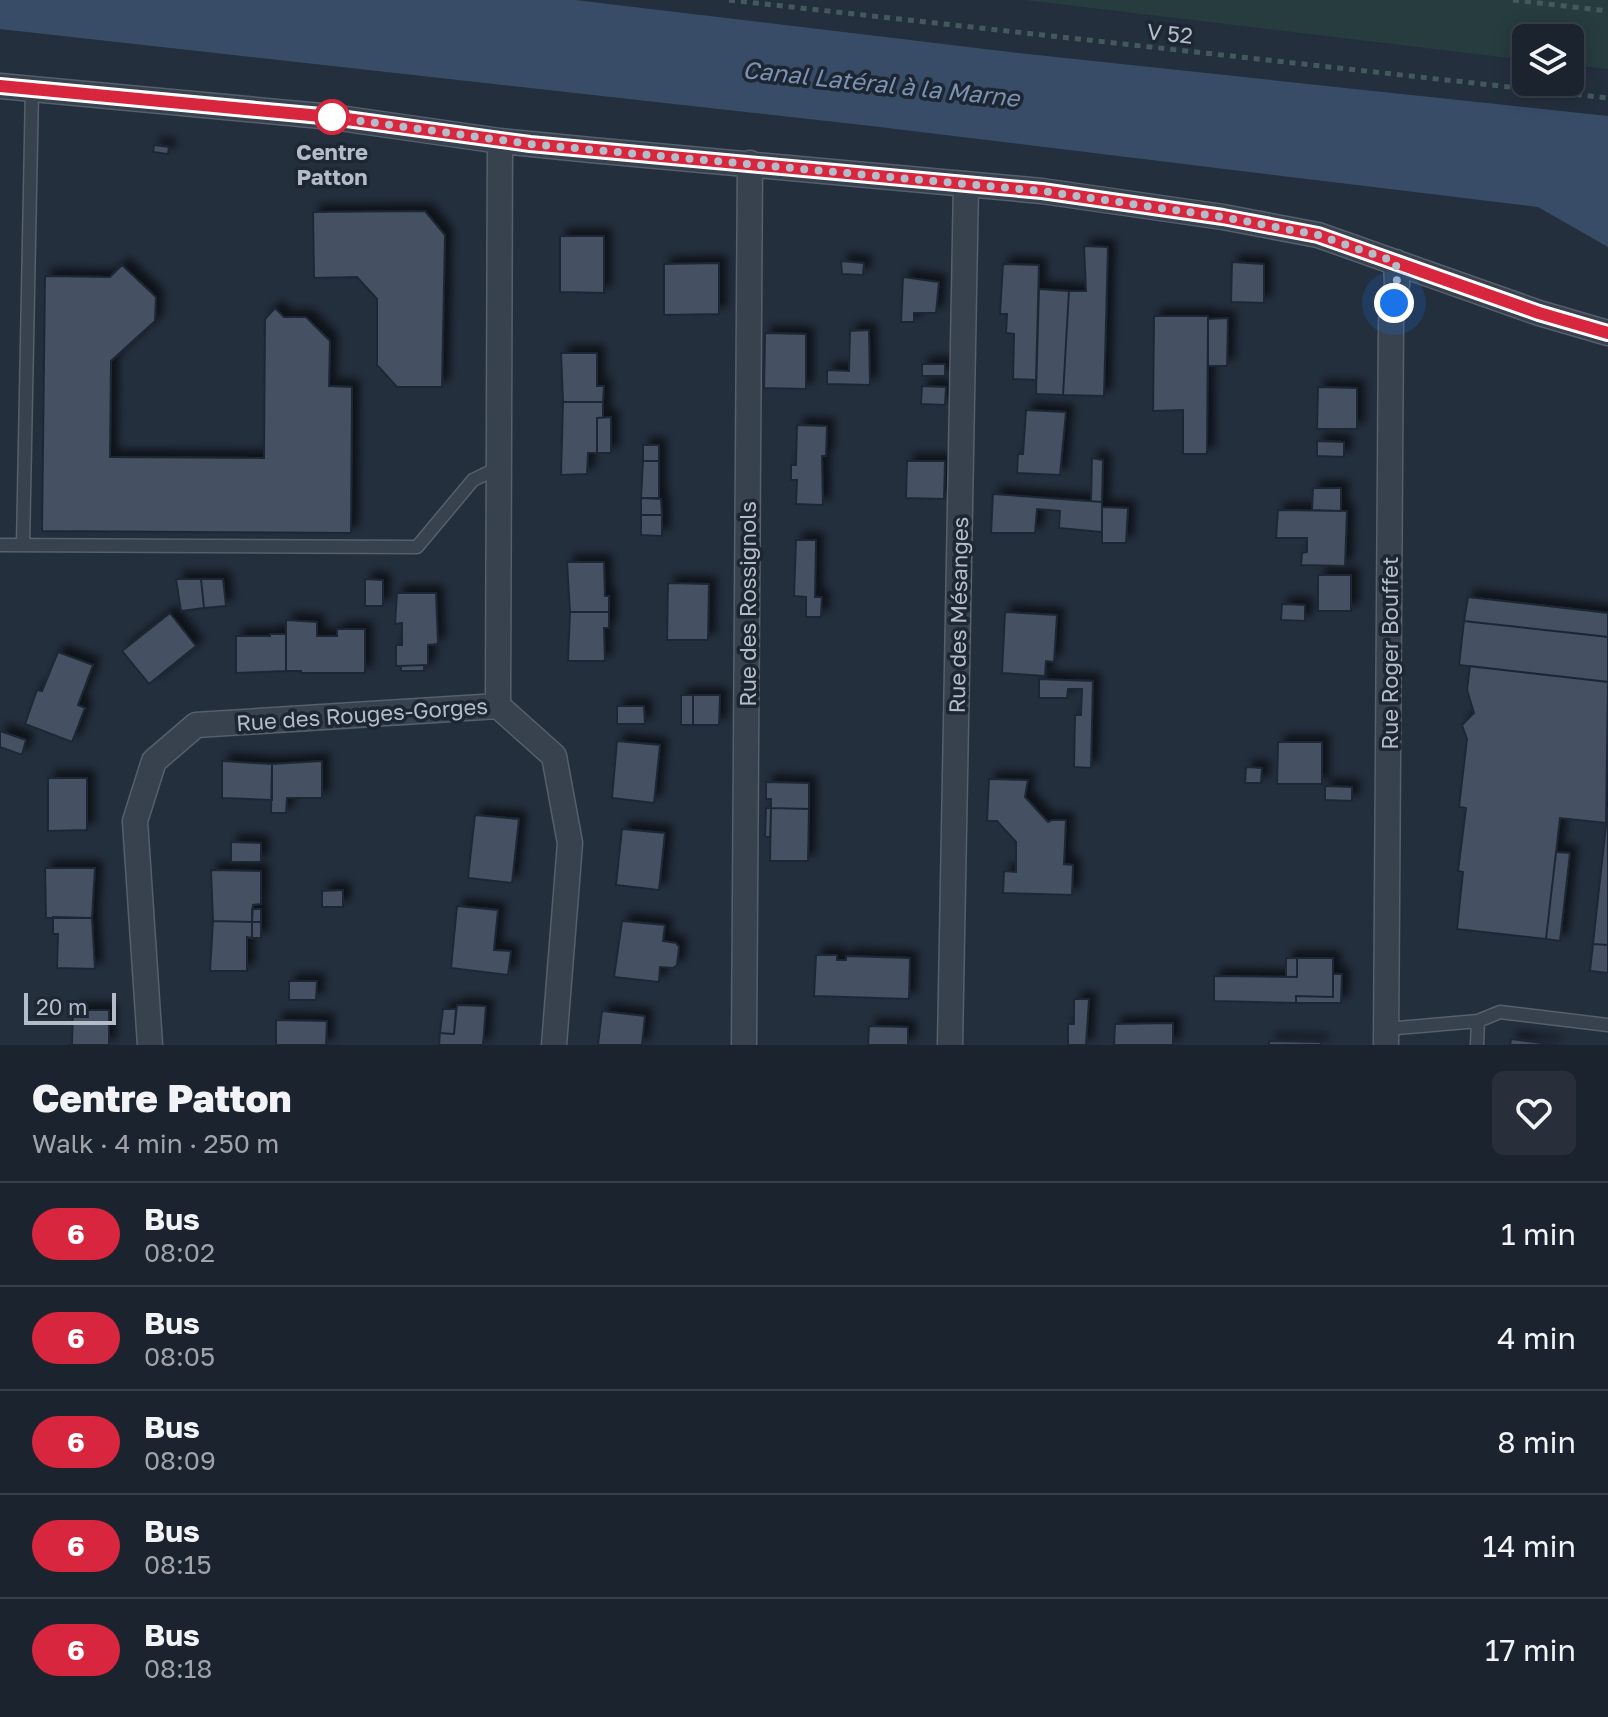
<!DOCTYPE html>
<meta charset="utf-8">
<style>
body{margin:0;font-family:"Golos Text",sans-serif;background:#282f3a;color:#f1f3f6;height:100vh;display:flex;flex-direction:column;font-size:30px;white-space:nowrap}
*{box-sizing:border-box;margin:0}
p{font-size:26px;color:#a0a4aa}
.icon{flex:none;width:44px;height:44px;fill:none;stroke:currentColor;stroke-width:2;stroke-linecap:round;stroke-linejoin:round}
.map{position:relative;height:1045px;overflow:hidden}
.details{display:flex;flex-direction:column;background:#1b232e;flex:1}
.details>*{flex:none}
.badge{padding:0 16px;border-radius:26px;font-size:28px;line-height:52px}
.tools{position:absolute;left:1512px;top:24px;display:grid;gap:16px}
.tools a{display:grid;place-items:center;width:72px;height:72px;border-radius:12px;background:#1b232e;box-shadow:0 4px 20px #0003,0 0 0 2px #39404a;font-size:40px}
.scale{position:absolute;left:24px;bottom:20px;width:92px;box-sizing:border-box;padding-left:8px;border:4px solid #b4bcc9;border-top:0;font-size:22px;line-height:28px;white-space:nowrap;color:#b4bcc9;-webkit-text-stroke:6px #1d2633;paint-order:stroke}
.you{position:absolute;width:40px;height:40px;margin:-20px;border:6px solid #fff;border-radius:50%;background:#1a73e8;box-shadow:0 0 0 12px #1a73e833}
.map>.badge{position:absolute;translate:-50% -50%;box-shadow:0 0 0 4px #fff}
.round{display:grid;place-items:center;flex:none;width:84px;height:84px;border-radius:12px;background:#282f3a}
.summary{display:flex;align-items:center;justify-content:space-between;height:136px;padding:0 32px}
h1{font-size:38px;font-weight:800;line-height:60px}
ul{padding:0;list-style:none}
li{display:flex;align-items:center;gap:24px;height:104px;padding:0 32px;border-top:2px solid #39404a}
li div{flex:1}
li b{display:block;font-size:30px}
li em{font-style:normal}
li .badge{min-width:88px;font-weight:700;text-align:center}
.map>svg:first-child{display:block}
</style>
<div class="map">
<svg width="1608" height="1045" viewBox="0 0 1608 1045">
<defs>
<filter id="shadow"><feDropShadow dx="7" dy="-7" stdDeviation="4" flood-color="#0009"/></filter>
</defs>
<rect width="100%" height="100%" fill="#242f3e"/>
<path fill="#263c3f" d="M1025,0H1608V69L1570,65V38H1526V60Z"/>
<path fill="#394c67" d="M0,0H575L1018,53L1608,116V247L1538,207L863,125L0,29Z"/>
<path fill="#455162" stroke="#1f2835" stroke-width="2" filter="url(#shadow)" d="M154,145L169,147L168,154L153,152Z
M425,211L445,235L442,387H397L377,365V299L357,277L314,278L313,212Z
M560,236H604V293L560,292Z
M1084,246L1108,247L1104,396L1063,395L1069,291H1086Z
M841,261L864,263L863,275L842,274Z
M1232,262L1264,264V303L1231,302Z
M719,263V314L664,315V264Z
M1003,264L1039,265L1036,380L1013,379L1014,334L1006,333L1007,314H1000Z
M122,265L156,297L155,321L111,361L110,457L264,458L265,319L275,308L284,317H306L330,341L329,386L352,387L351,533L42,531L45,276L110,277Z
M903,277L939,282L936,313H914V322H901Z
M1039,289L1069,291L1063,395L1036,394Z
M1154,316H1208L1207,454H1183V410L1153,411Z
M1228,318L1227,366H1208V319Z
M869,330L870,385L827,384V370L849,371L850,331Z
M765,333L806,334V389L764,388Z
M561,353H597V386H604L603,402H563Z
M922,364H945V376H922Z
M922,386L946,387L945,405L921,404Z
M1318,387L1357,388V429H1317Z
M563,402H603V418H597V453H588L587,474L561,475Z
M1026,410L1066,412L1060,475L1017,473L1018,454H1023Z
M611,417V453H597V418Z
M797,425L827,426L826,456H822L823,505L796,504L797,480H791V465H796Z
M1317,441L1344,442V457L1317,456Z
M643,445H659V461H643Z
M1092,458L1103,460L1102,502L1091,501Z
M643,461H659V498H641Z
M907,461H945L944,499L906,498Z
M1313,488H1341V511L1312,510Z
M993,494L1102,502V532L1059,528L1060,511L1037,509L1035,533H991Z
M641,498L661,499L662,515H641Z
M1102,507L1128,508L1126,543H1102Z
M1278,510L1347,511L1345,566L1301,565L1302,553L1307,552V538H1276Z
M641,515H662V536L641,535Z
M796,540H816L815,597H822L821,617H806V597L794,596Z
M567,562H604L605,596H609V612H570Z
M1318,575H1351V611H1318Z
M176,579H201L204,608L181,611Z
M201,579H223L226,606L204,608Z
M365,579L383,580V606H365Z
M668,583L709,584L708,640H667Z
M397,593H436L438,644L428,645V665L396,666V645H402V623L395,624Z
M1468,597L1608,613V637L1464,621Z
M1282,604L1305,605V621L1281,620Z
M570,612H609V628H604L605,661H568Z
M1005,612L1057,615L1054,662L1046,661L1045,676L1002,673Z
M170,613L196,646L149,684L122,651Z
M286,620L317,622V636H337V629H365V673H301V671H286Z
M1464,621L1608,637V682L1459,665Z
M270,634H286V671L236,673V636H270Z
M58,652L93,665L78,705L85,708L72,742L25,724L37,690L42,691Z
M424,665V671H401V666Z
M1470,666L1608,682L1606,823L1560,818L1546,939L1457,929L1463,872L1458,871L1466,808L1459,807L1467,739L1462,725L1474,713L1467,690Z
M1039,679L1093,681L1091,768L1074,767L1075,715H1081L1082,689H1068L1067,698H1039Z
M681,695H693V725H681Z
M693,695H720L719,725H693Z
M617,706H644L645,724H617Z
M0,731L26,740L22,755L0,747Z
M617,741L660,745L654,803L612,798Z
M1278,742H1322V784H1277Z
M222,761L272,764V800L222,798Z
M322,761V798H287L286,813H271L272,764Z
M1246,767L1262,768L1261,783H1245Z
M48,778H87V830L48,831Z
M989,779L1028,780L1025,797L1048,822L1052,820H1066L1064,864L1073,865L1072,895L1003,893L1004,871L1016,872V842L997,821H987Z
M766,782L809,783V809L771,808V799H766Z
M1325,786L1352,787V801L1325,800Z
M1608,807V945L1593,944Z
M766,808H771L770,837H765Z
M771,808L809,809L808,861H770Z
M475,815L519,819L512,883L468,878Z
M622,829L665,833L659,890L616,885Z
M231,842L261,843V862H231Z
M1556,852L1570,853L1560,941L1546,939Z
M45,868H95L92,918H46Z
M211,870L261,871V904L253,905L252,922L213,921Z
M343,890V907H322V891Z
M457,906L498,910L494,950L511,951L508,975L451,968Z
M252,909H261V922H252Z
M53,917L92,918L95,969L57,968L58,934H53Z
M213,921L252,922V938L247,937V971H210Z
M622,921L665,925L663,941L676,943L679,947L677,965L673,968L660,967L659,982L614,977Z
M252,922H261V938H252Z
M1593,944L1608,945V973L1590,971Z
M816,955H837V960H846V956L910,958L909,999L814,996Z
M1286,958H1297V977H1286Z
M1297,958H1333V997L1296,996V1003L1214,1001V976L1297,977Z
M1333,974H1342L1341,1003H1296V996L1333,997Z
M289,981H317L316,1000H289Z
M1074,999H1089L1086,1045H1068V1024H1074Z
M457,1005L486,1006L483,1045H439L440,1033L454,1034Z
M443,1009H456L454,1034L440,1033Z
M73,1010H109V1045H68L72,1044Z
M602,1011L645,1016L642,1045H598Z
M276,1020L327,1021L326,1045H276Z
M1173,1023V1045H1114L1115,1024Z
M869,1026L908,1027V1045H868Z
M1511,1039L1557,1045H1510Z
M1269,1041L1321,1042V1045H1269Z"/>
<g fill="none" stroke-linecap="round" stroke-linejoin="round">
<g stroke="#565f6c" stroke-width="15">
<path id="service" d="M0,545L417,547L473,480L498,468
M23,545L32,89
M1386,1029L1478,1021L1500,1012L1608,1025
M1477,1045L1478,1021"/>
</g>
<g stroke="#565f6c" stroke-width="27">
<path id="minor" d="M0,86L332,117L500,141L591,150L1042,191L1223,217L1318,235L1539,313L1608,333
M498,706L554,756L570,843L554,1045
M150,1045L135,821L154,761L196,725L498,706L500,141
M744,1045L750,163
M950,1045L966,184
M1386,1045L1391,321L1397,284L1396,262"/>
</g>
<path stroke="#44595c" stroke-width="5" stroke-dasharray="6 6" stroke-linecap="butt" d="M729,0L1608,98
M1513,0L1608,11"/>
<use href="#service" stroke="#38414e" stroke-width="12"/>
<use href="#minor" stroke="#38414e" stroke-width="24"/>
</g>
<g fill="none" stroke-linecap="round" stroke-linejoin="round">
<g stroke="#fff" stroke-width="18">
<path id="line" d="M0,86L332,117L530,144L1042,191L1223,217L1318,235L1539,313L1608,333"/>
</g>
<use href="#line" stroke="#d7263d" stroke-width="12"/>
<path stroke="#b4bcc9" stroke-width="8" stroke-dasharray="0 14.4" d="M332,117L530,144L1042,191L1223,217L1318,235L1396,262L1397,284L1394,303"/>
</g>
<circle fill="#fff" stroke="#d7263d" stroke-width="4" cx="332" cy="117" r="16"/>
<g text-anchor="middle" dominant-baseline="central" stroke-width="7" stroke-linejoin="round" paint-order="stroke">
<g font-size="22" fill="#b4bcc9" stroke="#1d2633">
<text transform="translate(1170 33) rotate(6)">V 52</text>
<text transform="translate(747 604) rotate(-90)">Rue des Rossignols</text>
<text transform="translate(958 615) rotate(-89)">Rue des Mésanges</text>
<text transform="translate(1389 653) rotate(-90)">Rue Roger Bouffet</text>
<text transform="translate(362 714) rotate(-4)">Rue des Rouges-Gorges</text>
</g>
<g font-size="22" font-weight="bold" fill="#b4bcc9" stroke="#1d2633">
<text x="332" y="151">Centre<tspan x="332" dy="25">Patton</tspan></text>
</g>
<g font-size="24" font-style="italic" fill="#7c92b1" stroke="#1d2633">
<text transform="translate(881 83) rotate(6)">Canal Latéral à la Marne</text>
</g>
</g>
</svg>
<div class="tools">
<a><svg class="icon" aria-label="layers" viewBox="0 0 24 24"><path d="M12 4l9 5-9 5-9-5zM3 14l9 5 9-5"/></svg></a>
</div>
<div class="scale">20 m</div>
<div class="you" style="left:1394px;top:303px"></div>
</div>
<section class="details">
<div class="summary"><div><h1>Centre Patton</h1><p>Walk · 4 min · 250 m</p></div><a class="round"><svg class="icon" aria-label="heart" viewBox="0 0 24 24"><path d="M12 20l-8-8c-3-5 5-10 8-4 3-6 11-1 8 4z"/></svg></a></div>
<ul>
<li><span class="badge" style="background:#d7263d;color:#fff">6</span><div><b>Bus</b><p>08:02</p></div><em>1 min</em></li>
<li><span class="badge" style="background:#d7263d;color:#fff">6</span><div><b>Bus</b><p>08:05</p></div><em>4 min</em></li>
<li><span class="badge" style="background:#d7263d;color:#fff">6</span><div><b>Bus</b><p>08:09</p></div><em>8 min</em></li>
<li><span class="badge" style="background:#d7263d;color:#fff">6</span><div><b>Bus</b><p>08:15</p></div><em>14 min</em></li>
<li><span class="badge" style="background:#d7263d;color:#fff">6</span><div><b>Bus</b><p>08:18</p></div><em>17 min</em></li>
</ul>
</section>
